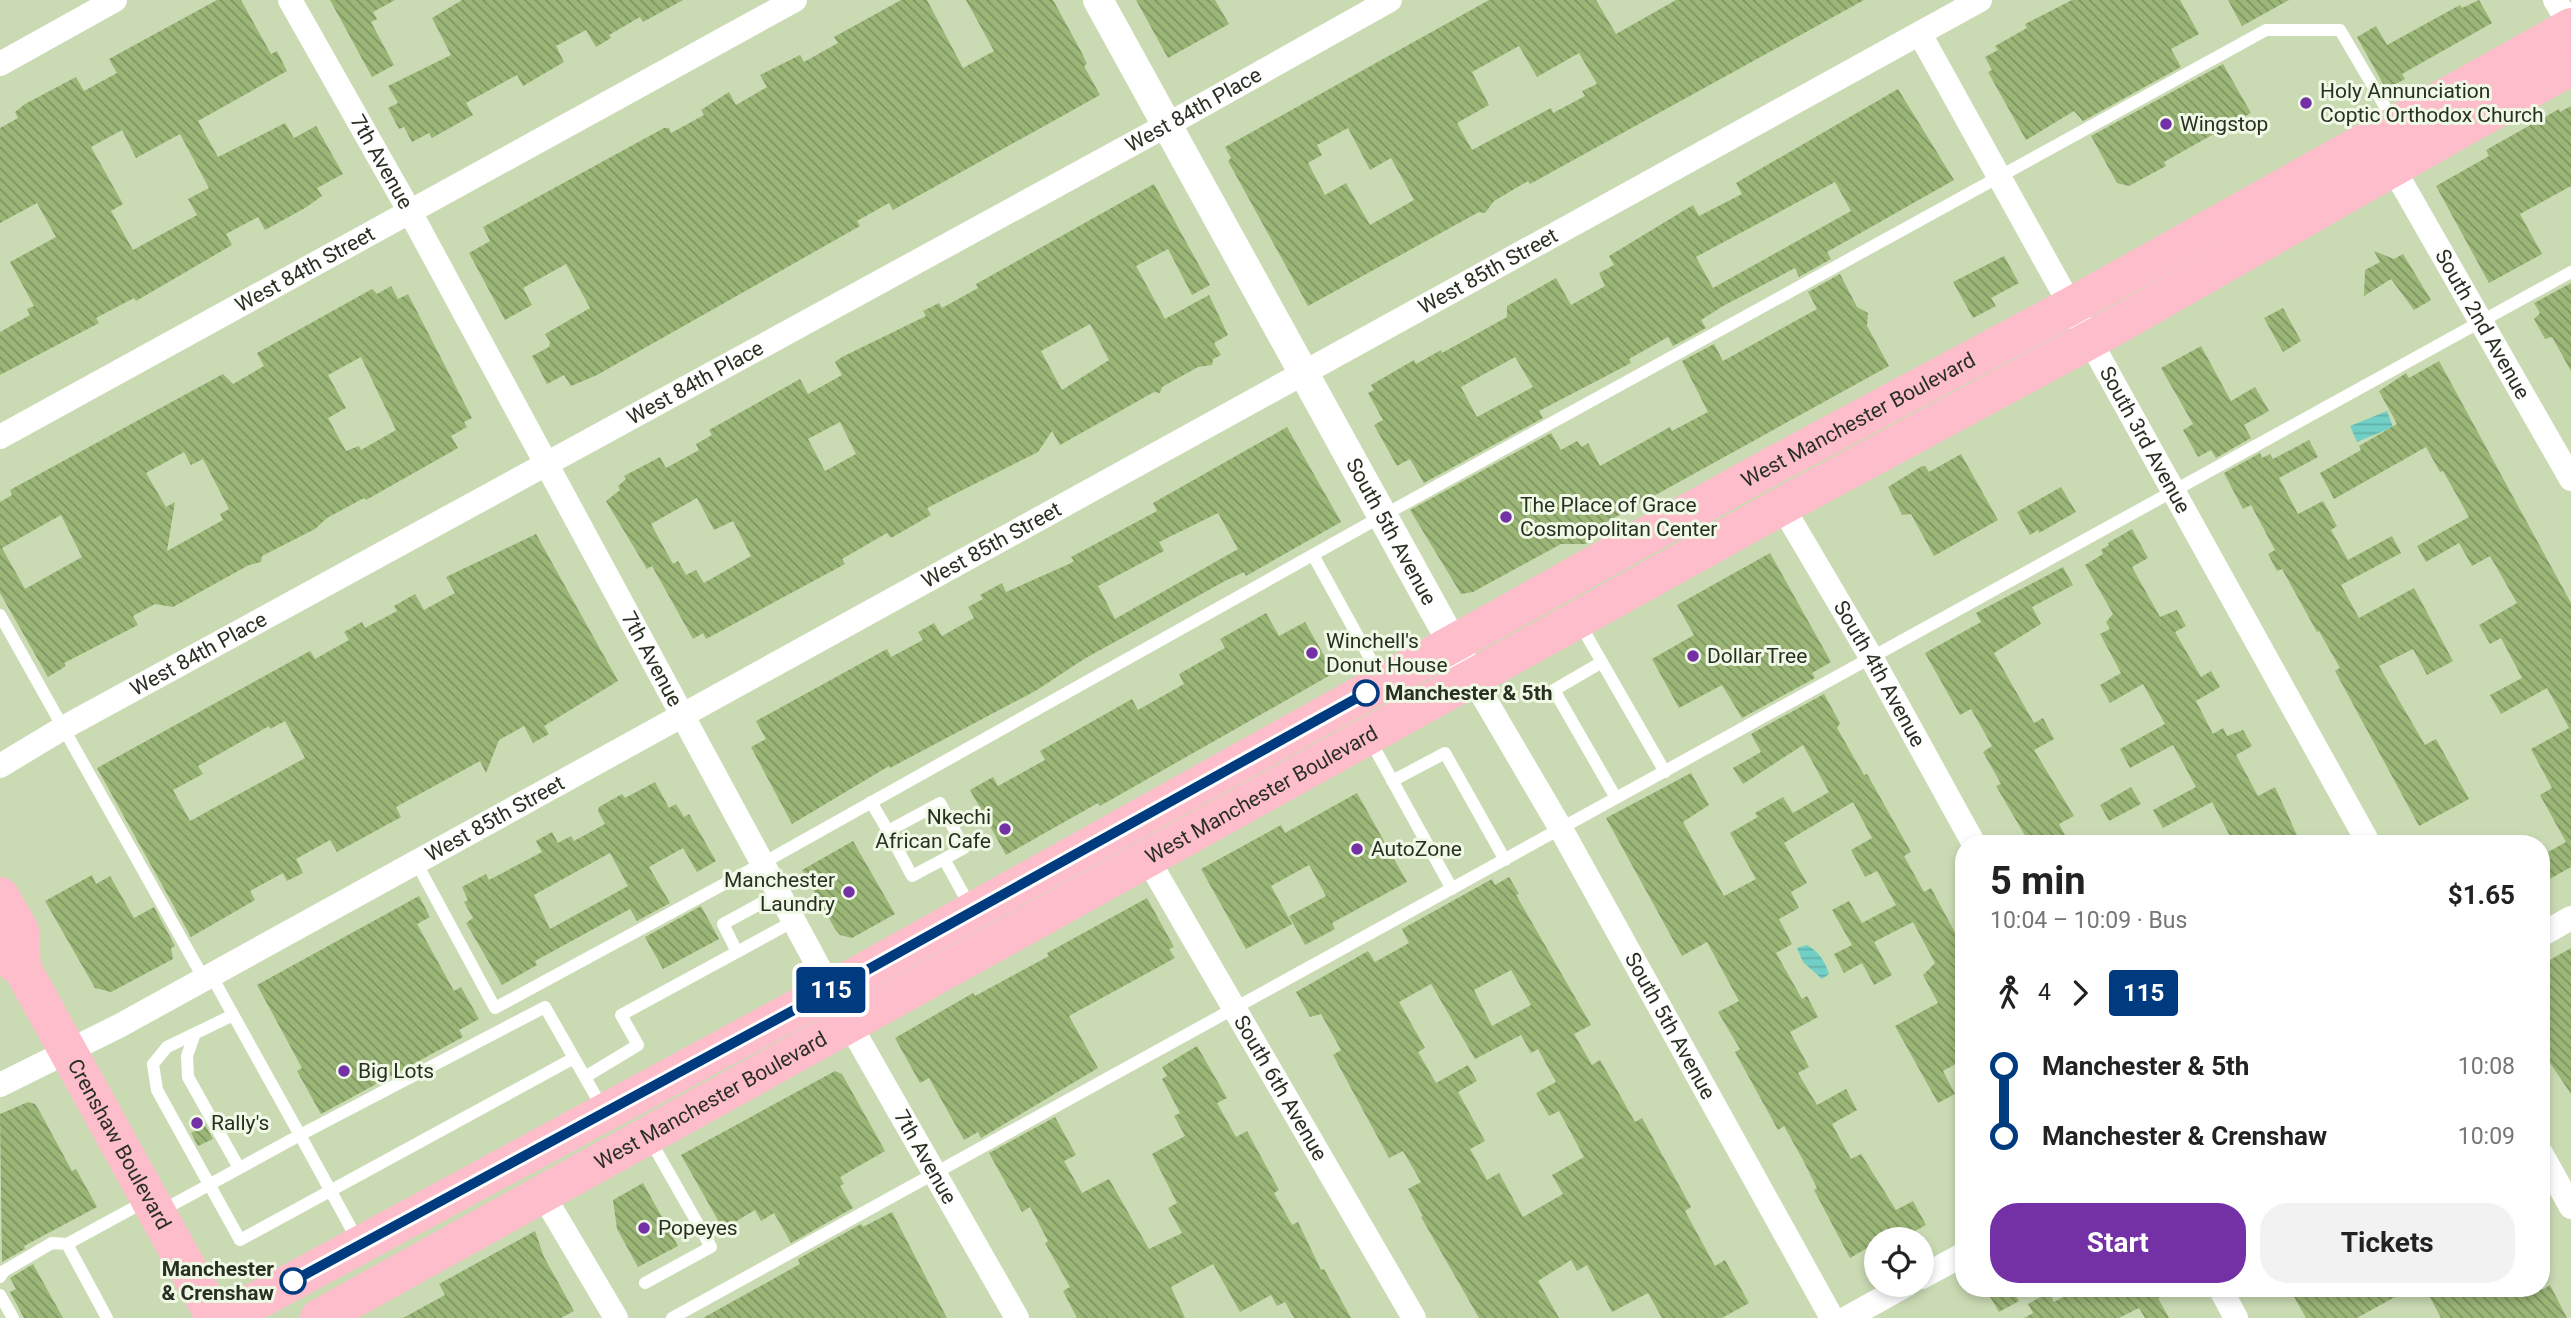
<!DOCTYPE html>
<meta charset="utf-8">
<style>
body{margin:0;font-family:Roboto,sans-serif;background:#f2f2f2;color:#222;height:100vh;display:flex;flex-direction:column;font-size:26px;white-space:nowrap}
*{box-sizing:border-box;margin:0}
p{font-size:23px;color:#767676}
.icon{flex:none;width:38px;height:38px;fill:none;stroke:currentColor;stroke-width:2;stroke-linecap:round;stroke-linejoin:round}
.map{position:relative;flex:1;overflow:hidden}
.side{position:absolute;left:1955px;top:835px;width:595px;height:462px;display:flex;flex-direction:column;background:#fff;border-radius:28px;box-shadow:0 4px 10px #0003}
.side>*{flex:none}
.badge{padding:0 14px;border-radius:5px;font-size:24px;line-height:46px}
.controls{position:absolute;left:1864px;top:1227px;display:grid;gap:14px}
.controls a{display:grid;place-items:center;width:70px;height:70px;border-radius:50%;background:#fff;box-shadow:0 4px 10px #0003;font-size:35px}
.map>.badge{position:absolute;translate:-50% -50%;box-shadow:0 0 0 4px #fff}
.legs{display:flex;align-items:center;gap:10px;height:77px;padding:0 35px;font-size:23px}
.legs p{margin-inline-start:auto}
.summary{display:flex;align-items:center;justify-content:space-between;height:119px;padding:0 35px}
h1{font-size:38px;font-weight:700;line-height:52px}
.primary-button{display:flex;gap:14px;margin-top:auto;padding:14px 35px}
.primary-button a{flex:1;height:80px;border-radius:28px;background:#7430a5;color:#fff;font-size:28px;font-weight:700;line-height:80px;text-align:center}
.primary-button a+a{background:#f2f2f2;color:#222}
ul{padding:0 35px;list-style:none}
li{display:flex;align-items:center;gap:24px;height:70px;font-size:26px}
li i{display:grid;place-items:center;width:10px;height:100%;margin:0 9px;background:currentColor}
li i::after{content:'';width:18px;height:18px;margin:-9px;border:5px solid;border-radius:50%;background:#fff}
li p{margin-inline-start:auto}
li:first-child i{background:linear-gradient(#0000 50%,currentColor 0)}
li:last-child i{background:linear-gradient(currentColor 50%,#0000 0)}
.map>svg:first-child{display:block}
</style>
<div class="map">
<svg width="2571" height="1318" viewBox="0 0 2571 1318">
<defs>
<pattern id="water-rules" width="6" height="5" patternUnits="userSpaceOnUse" patternTransform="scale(1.75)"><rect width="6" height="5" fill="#71cfc5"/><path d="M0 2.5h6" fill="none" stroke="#62b2a9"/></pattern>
<pattern id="building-back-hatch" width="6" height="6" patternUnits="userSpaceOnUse" patternTransform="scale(1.75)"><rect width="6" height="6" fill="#9bb677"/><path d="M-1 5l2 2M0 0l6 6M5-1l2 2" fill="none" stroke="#7e9461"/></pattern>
</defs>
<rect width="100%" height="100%" fill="#cadbb4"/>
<path fill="url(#water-rules)" d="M2387,411L2393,427L2357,442L2350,426Z
M1807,945C1819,952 1825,961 1829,974L1822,979L1803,962L1797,948Z"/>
<path fill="url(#building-back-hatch)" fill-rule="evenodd" d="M217,0H241L271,54L277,51L287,71L198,121L218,157L285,123L294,138L316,126L343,174L317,188L322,196L305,208L265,230L258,217L226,234L232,245L136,301L134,298L96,318L99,323L0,375V332L30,315L27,309L34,306L10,262L56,237L37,203L0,223V128L18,118L15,112L25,104L76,77L84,91L117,73L109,59ZM122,130L136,158L180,134L209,188L188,199L197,215L133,250L111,211L123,204L91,147Z
M330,0H395L373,12L377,19L371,22L394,65L372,77Z
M462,0H683L643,22L640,17L609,35L611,38L596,47L586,30L556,46L564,62L523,86L517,75L466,103L473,115L432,138L429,133L412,142L404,127L399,129L388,108L398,103L388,86L451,55L432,18Z
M901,0H927L963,68L994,51L966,0H1053L1082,53L1087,64L1084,66L1100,95L893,210L889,203L857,221L860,226L597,375L571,386L564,375L547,384L532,356L549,347L550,342L545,334L590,308L566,264L523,288L532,305L505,320L469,253L490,241L483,227L664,128H669L671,133L704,115L701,110L729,92L736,105L767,87L760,75L800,55L804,62L838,43L834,37Z
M1136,0H1215L1229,24L1168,58Z
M1489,0H1596L1616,34L1676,0H1864L1530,184L1528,181L1494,201L1485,213L1479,212L1308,306L1228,161L1231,158L1225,147ZM1519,46L1537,77L1579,53L1597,84L1582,91L1585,96L1553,113L1551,108L1472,150L1457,123L1489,105L1472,72ZM1348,128L1370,170L1391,158L1414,200L1370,225L1346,183L1325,195L1308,163L1322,155L1317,145Z
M2072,0H2180L2199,34L2171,49L2181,67L2083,121L2074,111L2026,140L1988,72L1992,70L1985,57L1998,50L1995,46L2027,28L2025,24Z
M2228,0H2289L2242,26Z
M2479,0L2492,23L2402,74L2405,79L2386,89L2357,37L2376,26L2387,45L2460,5L2462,8Z
M2223,64L2251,113L2164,162L2166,166L2129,186L2117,183L2091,136Z
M1898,89L1954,180L1827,252L1831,259L1799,277L1795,268L1723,306L1701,320L1706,328L1673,346L1668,337L1629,359L1631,363L1539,411L1543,418L1424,483L1410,459L1397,466L1374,425L1383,420L1368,393L1374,390L1371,385L1414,360L1416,364L1441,350L1442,353L1507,317V306L1556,278L1571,305L1605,286L1599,273L1614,265L1609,256L1693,205L1699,216L1742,194L1736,183ZM1835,182L1851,211L1713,288L1696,257ZM1515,357L1533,387L1477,417L1461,387Z
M2571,106V186L2520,214L2542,254L2489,283L2436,186L2489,156L2486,150L2559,109L2560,112Z
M1154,184L1210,285L1192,295L1168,249L1136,266L1165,319L1209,295L1228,335L1214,343L1221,355L1213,359L1212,365L1198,367L1162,387L1160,393L1154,392L1060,445L1052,431L1038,452L927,508L931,515L891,538L887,533L842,559L845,564L706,639L703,633L693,639L652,566L647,569L606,501L620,490L618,486L626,479L624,476L660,457L666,468L699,450L696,444L712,435L709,430L800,379L808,394L842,375L835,362L842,357L926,316L923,311L939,303L942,308L978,288L976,284ZM1090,324L1109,360L1062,390L1041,351ZM840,422L856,454L825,471L808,439ZM697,498L714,530L733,521L751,556L704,583L696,570L686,575L678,561L673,564L651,524Z
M2374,251L2394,259L2403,254L2431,300L2414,310L2391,279L2364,296L2365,270L2380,262Z
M2004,256L2019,283L1991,298L1996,306L1973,318L1953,282Z
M1840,274L1857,307L1868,313L1867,326L1889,366L1603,524L1586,544H1561L1473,592L1461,594L1410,510L1551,433L1561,450L1577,441L1582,447L1588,443L1600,466L1670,427L1672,431L1708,412L1682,361L1714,344L1723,361L1817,309L1808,292Z
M2571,283V371L2552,337L2545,339L2534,319L2540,313L2534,303Z
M391,286L398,299L408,294L472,418L464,422L467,427L451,436L458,448L366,500L364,498L327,518L315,529L262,556L261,562L249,565L173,607L155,604L133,616L138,625L64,663L66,666L48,677L0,593V502L12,495L10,490L223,374L233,384L264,366L257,353L372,289L377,294ZM361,357L396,430L361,450L359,446L346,451L328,418L346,408L328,375ZM184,452L191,465L203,459L229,509L220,514L223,520L167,551L175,502L166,507L146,473ZM61,515L82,557L25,589L2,548Z
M2283,308L2301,341L2283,352L2264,318Z
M2201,346L2231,401L2255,387L2269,411L2244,425L2251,438L2216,458L2211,450L2198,457L2183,430L2193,424L2161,368Z
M2439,361L2571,603V867L2541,884V856L2566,842L2540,795L2552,788L2531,749L2569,728L2547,688L2501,714L2490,695L2522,678L2501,638L2490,644L2479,625L2517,603L2490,556L2472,566L2459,543L2426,562L2417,546L2469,517L2443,471L2440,472L2426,447L2334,499L2320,473L2361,450L2359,446L2397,424L2379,391L2406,373L2409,378Z
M1287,427L1341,522L1246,576L1244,572L1225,581L1084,659L1037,690L890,768L889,766L792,824L751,747L766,739L756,721L887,649L891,657L923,640L918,632L934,623L942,636L974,618L968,607L983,599L980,595L1002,583L1006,592L1069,564L1074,561L1071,557L1157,511L1153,503ZM1218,513L1238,549L1115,619L1098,586L1164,551L1159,542Z
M2309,440L2318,457L2279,478L2298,514L2323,501L2337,526L2331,530L2348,560L2392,536L2401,553L2341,585L2359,618L2414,588L2453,661L2427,675L2413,649L2379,666L2425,745L2436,739L2469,799L2419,826L2335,671L2340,668L2319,631L2317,632L2282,569L2277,571L2268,554L2275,550L2251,505L2243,509L2224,473L2260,453L2262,458L2270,454L2273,459Z
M1961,454L1998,520L1934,556L1911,514L1902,515L1888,487L1922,466H1925L1929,472Z
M2061,487L2076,512L2039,533L2038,530L2030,535L2017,512Z
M2132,529L2148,558L2132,567L2160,617L2177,610L2186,626L2175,632L2201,677L2211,671L2220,687L2196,701L2213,734L2223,728L2227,736L2243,730L2252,746L2236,755L2258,796L2275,787L2301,844H2234L2212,802L2163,828L2153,810L2196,787L2173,745L2130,768L2120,749L2165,724L2143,684L2110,703L2100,685L2121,673L2100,634L2110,629L2106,622L2113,614L2085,565L2103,554L2101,550L2109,545L2108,543Z
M536,534L618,681L544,726L549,734L533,743L524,726L499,740L486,773L480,761L396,807L401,817L337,852L330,840L296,859L303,873L287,881L283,873L250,891L255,900L191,937L97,768L310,651L315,659L349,640L344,632L362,622L365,628L397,611L394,606L415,594L424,610L455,593L446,577ZM285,721L305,758L190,821L173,790L203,774L198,766L269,726L270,729Z
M1770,553L1831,662L1812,673L1815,678L1742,718L1722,685L1679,708L1652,659L1694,635L1677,605Z
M2063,567L2073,585L2032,607L2041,624L1994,653L2034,723L2043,718L2054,739L2034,750L2074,816L2059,824L2070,844H2030L1996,786L2001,784L1983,752L1992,746L1971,709L1960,715L1925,653L1981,622L1976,613Z
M1266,613L1279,636L1305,622L1334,673L1100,806L1098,803L1006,855L970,790L993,777L998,786L1045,760L1040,751L1132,699L1138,710L1184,684L1179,674L1225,648L1220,639Z
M1824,694L1840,723L1837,728L1864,775L1867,774L1911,852L1904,856L1924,892L1931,888L1964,949V1043L1954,1048L1961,1061L1943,1071L1955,1094L1938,1103L1895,1026L1938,1003L1923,975L1935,963L1913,922L1874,942L1892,975L1874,985L1862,963L1844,973L1834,954L1852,945L1832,910L1849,901L1862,923L1896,905L1877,871L1865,877L1851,850L1872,838L1853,802L1784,843L1807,883L1791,892L1799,908L1779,919L1792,944L1776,953L1802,999L1807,996L1818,1017L1790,1032L1809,1067L1798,1073L1817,1105L1846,1089L1857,1110L1832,1124L1851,1159L1861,1154L1896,1210L1913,1201L1926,1225L1900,1239H1876V1243L1850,1258L1814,1190L1817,1188L1803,1160L1784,1126L1778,1130L1735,1052L1740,1049L1718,1012L1739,1001L1707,942L1682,956L1606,818L1691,773L1709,805L1683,822L1724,896L1756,879L1730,833L1758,817L1755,813L1783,797L1793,813L1829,792L1803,745L1743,784L1733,768L1761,752L1751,734Z
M655,782L669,808L676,804L684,817L689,814L716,861L697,872L683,848L649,867L670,903L637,921L630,909L535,961L537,965L502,985L466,923L473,918L464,902L468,900L462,887L486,874L489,880L542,852L536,841L552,832L558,843L571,836L574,841L605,824L598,811L599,807L622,794L625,798ZM610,853L628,886L550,929L534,895Z
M2131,787L2141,804L2109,821L2100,805Z
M1357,793L1407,882L1332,923L1335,929L1305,945L1289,916L1326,896L1309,865L1271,886L1292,924L1246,949L1201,869L1281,825L1285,833Z
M853,841L895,914L852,938L840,935L835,929L802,870Z
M92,875L96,884L110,876L134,918L154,907L175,946L171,948L173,959L111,992L95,988L45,901Z
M1509,877L1519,894L1516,895L1591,1025L1574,1034L1592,1065L1600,1060L1635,1122L1642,1118L1691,1207L1685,1211L1715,1266L1725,1260L1749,1303L1722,1318H1662L1648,1293L1612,1312L1587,1265L1577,1271L1571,1260L1538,1281L1559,1318H1479L1421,1217L1423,1216L1408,1189L1421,1182L1403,1151L1389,1158L1333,1055L1341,1050L1321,1014L1310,1017L1296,992L1368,951L1375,962L1409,943L1402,929L1492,879L1495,885ZM1511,970L1531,1005L1492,1026L1474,990ZM1431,984L1475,1059L1521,1035L1531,1053L1538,1049L1556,1082L1536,1093L1549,1116L1559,1111L1584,1157L1552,1175L1563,1194L1523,1217L1499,1173L1487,1180L1470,1149L1485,1141L1458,1092L1477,1081L1468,1065L1436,1083L1418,1052L1425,1048L1399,1002Z
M419,896L430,917L417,924L454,991L461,987L479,1019L459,1030L463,1037L321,1114L297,1071L302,1068L257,985Z
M1147,898L1174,947L1169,949L1175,958L1069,1016L1098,1068L981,1138L978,1132L964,1140L929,1078L920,1083L895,1038L973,993L975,996L1049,956L1047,953Z
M701,906L719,939L663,969L645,937Z
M2571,948V1094L2546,1057L2541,1044V965Z
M1197,1046L1227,1098L1217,1103L1236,1137L1247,1131L1279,1190L1274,1193L1292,1225L1298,1222L1321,1270L1324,1269L1351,1318H1294L1285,1302L1277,1306L1271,1295L1240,1312L1213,1264L1171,1287L1185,1318H1077L1063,1291L1070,1287L1045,1243L1048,1241L1030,1207L1022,1212L989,1153L1055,1117L1076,1155L1064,1161L1082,1193L1109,1179L1149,1249L1182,1233L1168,1208L1177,1203L1152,1154L1185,1136L1174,1116L1180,1113L1162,1079L1167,1076L1162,1067Z
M835,1071L842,1074L885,1151L840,1177L844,1184L840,1186L853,1208L791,1243L774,1213L761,1221L755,1210L723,1229L681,1155Z
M28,1102L35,1104L40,1112L72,1171L76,1169L97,1207L24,1246L25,1249L2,1262L0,1114Z
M205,1125L213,1139L198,1146L191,1133Z
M643,1183L678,1246L638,1267L617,1229L613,1200Z
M892,1212L947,1318H703L800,1264L798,1259L861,1224L863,1227Z
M535,1231L544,1257L574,1311L561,1318H403L445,1295L439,1284Z
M33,1264L63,1318H24L10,1292L16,1289L10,1278Z
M2550,1285L2567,1318H2441L2425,1288L2544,1289Z
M2001,1288H2011L2019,1301L1999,1312L1989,1295Z
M2080,1288H2177L2158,1298L2169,1318H2145L2139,1308L2119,1318H2024L2033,1313L2028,1304L2049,1292L2054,1302Z
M2289,1288H2411L2357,1318H2306Z"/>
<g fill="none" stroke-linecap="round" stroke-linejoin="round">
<path stroke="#fff" stroke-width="12" d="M1313,555L1382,680
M0,615L204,979
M1580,624L1665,772
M1602,662L1554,690L1616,798
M1370,740L1452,889
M1392,781L1445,753L1505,860
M871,802L888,831
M944,859L912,876L888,831L940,803L964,848L944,859L971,908
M416,862L495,1008L763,863L1384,515L2266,30H2340L2394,122
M737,952L723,924L780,893
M211,975L300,1135L545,1007L603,1109
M233,1015L167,1047L153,1064L157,1090L240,1240L574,1058
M194,1036L187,1056L188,1077L239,1168
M585,1077L638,1045L621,1015L794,921
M161,1211L300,1135L358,1241
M0,1277L4,1271L52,1243L67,1244
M645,1283L711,1247L649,1138
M0,1295L13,1318
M107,1318L67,1244L146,1201
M672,1318L2571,272"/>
<g stroke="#fff" stroke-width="24">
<path id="s1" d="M290,0L410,212L850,1025L1017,1318"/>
<path d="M2555,0L2571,27"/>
<path id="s2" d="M1920,34L2369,844"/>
<path d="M0,64L115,0"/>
<path id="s3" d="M2393,168L2571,479"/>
<path id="s4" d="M0,437L795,0"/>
<path id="s5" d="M1782,506L1871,657L1974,844"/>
<path id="s6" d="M1473,679L1561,829L1832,1318"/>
<path id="s7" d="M0,766L63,728L1167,125L1390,0"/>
<path id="s8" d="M1147,858L1414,1318"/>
<path d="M2541,935L2571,918"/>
<path id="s9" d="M0,1085L119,1026L1980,0"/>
<path d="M2541,1153L2571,1207"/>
<path d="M542,1193L616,1318"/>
<path d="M1922,1277L1964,1254"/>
<path d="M2220,1288L2236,1318"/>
<path d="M1847,1318L1908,1284"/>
</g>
<path stroke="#fff" stroke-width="30" id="s10" d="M1098,0L1463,662"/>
<g stroke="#febdcb" stroke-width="38">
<path d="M0,896L20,931L22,968"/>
<path id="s11" d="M0,953L22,968L215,1318"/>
<path id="s12" d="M225,1318L831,990L1761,472L2073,305L2571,27"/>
<path id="s13" d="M319,1318L1782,506L2112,328L2571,66"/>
</g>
</g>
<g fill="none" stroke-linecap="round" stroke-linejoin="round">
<g stroke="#fff" stroke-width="16">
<path id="line-1" d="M293,1281L831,990L1366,693"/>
</g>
<use href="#line-1" stroke="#003b80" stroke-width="10"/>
</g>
<g fill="#7430a5" stroke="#eff9e5" stroke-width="2.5">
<circle cx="2306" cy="103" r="7"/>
<circle cx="2166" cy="124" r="7"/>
<circle cx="1506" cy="517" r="7"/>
<circle cx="1312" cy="653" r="7"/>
<circle cx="1693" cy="656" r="7"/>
<circle cx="1005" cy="829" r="7"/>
<circle cx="1357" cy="849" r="7"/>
<circle cx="849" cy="892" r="7"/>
<circle cx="344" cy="1071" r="7"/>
<circle cx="197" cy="1123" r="7"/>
<circle cx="644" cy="1228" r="7"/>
</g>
<g fill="#fff" stroke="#003b80" stroke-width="3.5">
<circle cx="1366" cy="693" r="12"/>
<circle cx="293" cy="1281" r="12"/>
</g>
<g text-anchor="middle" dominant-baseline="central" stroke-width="6" stroke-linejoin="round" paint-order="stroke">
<g font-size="21" fill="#293021" stroke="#eff9e5" text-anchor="start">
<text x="2320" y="91">Holy Annunciation<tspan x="2320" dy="24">Coptic Orthodox Church</tspan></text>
<text x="2180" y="124">Wingstop</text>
<text x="1520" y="505">The Place of Grace<tspan x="1520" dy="24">Cosmopolitan Center</tspan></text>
<text x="1326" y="641">Winchell's<tspan x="1326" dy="24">Donut House</tspan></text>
<text x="1707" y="656">Dollar Tree</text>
<text x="991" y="817" text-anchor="end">Nkechi<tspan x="991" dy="24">African Cafe</tspan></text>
<text x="1371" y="849">AutoZone</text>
<text x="835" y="880" text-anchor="end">Manchester<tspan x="835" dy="24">Laundry</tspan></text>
<text x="358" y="1071">Big Lots</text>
<text x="211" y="1123">Rally's</text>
<text x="658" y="1228">Popeyes</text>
</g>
<g font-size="21" fill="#293021" stroke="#eff9e5">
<text stroke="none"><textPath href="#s7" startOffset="1362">West 84th Place</textPath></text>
<text stroke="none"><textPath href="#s1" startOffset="186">7th Avenue</textPath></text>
<text stroke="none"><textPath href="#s4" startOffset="348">West 84th Street</textPath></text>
<text stroke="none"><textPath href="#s9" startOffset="1696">West 85th Street</textPath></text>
<text stroke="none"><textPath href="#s3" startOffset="180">South 2nd Avenue</textPath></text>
<text stroke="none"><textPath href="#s7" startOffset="794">West 84th Place</textPath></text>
<text stroke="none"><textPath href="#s12" startOffset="1864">West Manchester Boulevard</textPath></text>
<text stroke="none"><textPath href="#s2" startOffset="464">South 3rd Avenue</textPath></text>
<text stroke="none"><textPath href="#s10" startOffset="607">South 5th Avenue</textPath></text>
<text stroke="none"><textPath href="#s9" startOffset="1129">West 85th Street</textPath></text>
<text stroke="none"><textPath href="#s7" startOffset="228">West 84th Place</textPath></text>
<text stroke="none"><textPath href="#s1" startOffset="752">7th Avenue</textPath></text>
<text stroke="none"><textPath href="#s5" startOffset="194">South 4th Avenue</textPath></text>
<text stroke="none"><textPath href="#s13" startOffset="1078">West Manchester Boulevard</textPath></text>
<text stroke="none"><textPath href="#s9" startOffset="562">West 85th Street</textPath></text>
<text stroke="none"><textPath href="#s6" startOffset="399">South 5th Avenue</textPath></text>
<text stroke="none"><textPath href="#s8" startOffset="266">South 6th Avenue</textPath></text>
<text stroke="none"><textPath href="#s13" startOffset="448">West Manchester Boulevard</textPath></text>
<text stroke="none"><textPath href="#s11" startOffset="228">Crenshaw Boulevard</textPath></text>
<text stroke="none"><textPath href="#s1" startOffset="1320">7th Avenue</textPath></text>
</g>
<g font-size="21" font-weight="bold" fill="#293021" stroke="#eff9e5" text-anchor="start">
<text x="1385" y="693">Manchester &amp; 5th</text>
<text x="274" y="1269" text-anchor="end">Manchester<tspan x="274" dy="24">&amp; Crenshaw</tspan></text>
</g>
</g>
</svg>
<div class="controls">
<a><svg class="icon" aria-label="locate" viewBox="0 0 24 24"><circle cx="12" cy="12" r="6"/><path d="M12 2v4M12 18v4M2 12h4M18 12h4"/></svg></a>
</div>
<b class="badge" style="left:831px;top:990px;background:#003b80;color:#fff">115</b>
<section class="side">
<div class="summary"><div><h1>5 min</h1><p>10:04 – 10:09 · Bus</p></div><b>$1.65</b></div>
<div class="legs"><svg class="icon" aria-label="walk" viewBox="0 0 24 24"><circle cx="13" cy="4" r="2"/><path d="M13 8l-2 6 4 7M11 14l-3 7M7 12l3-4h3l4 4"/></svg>4<svg class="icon" aria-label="forward" viewBox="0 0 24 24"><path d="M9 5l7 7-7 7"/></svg><b class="badge" style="background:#003b80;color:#fff">115</b></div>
<ul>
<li><i style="color:#003b80"></i><b>Manchester &amp; 5th</b><p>10:08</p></li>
<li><i style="color:#003b80"></i><b>Manchester &amp; Crenshaw</b><p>10:09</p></li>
</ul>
<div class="primary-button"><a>Start</a><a>Tickets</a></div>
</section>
</div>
